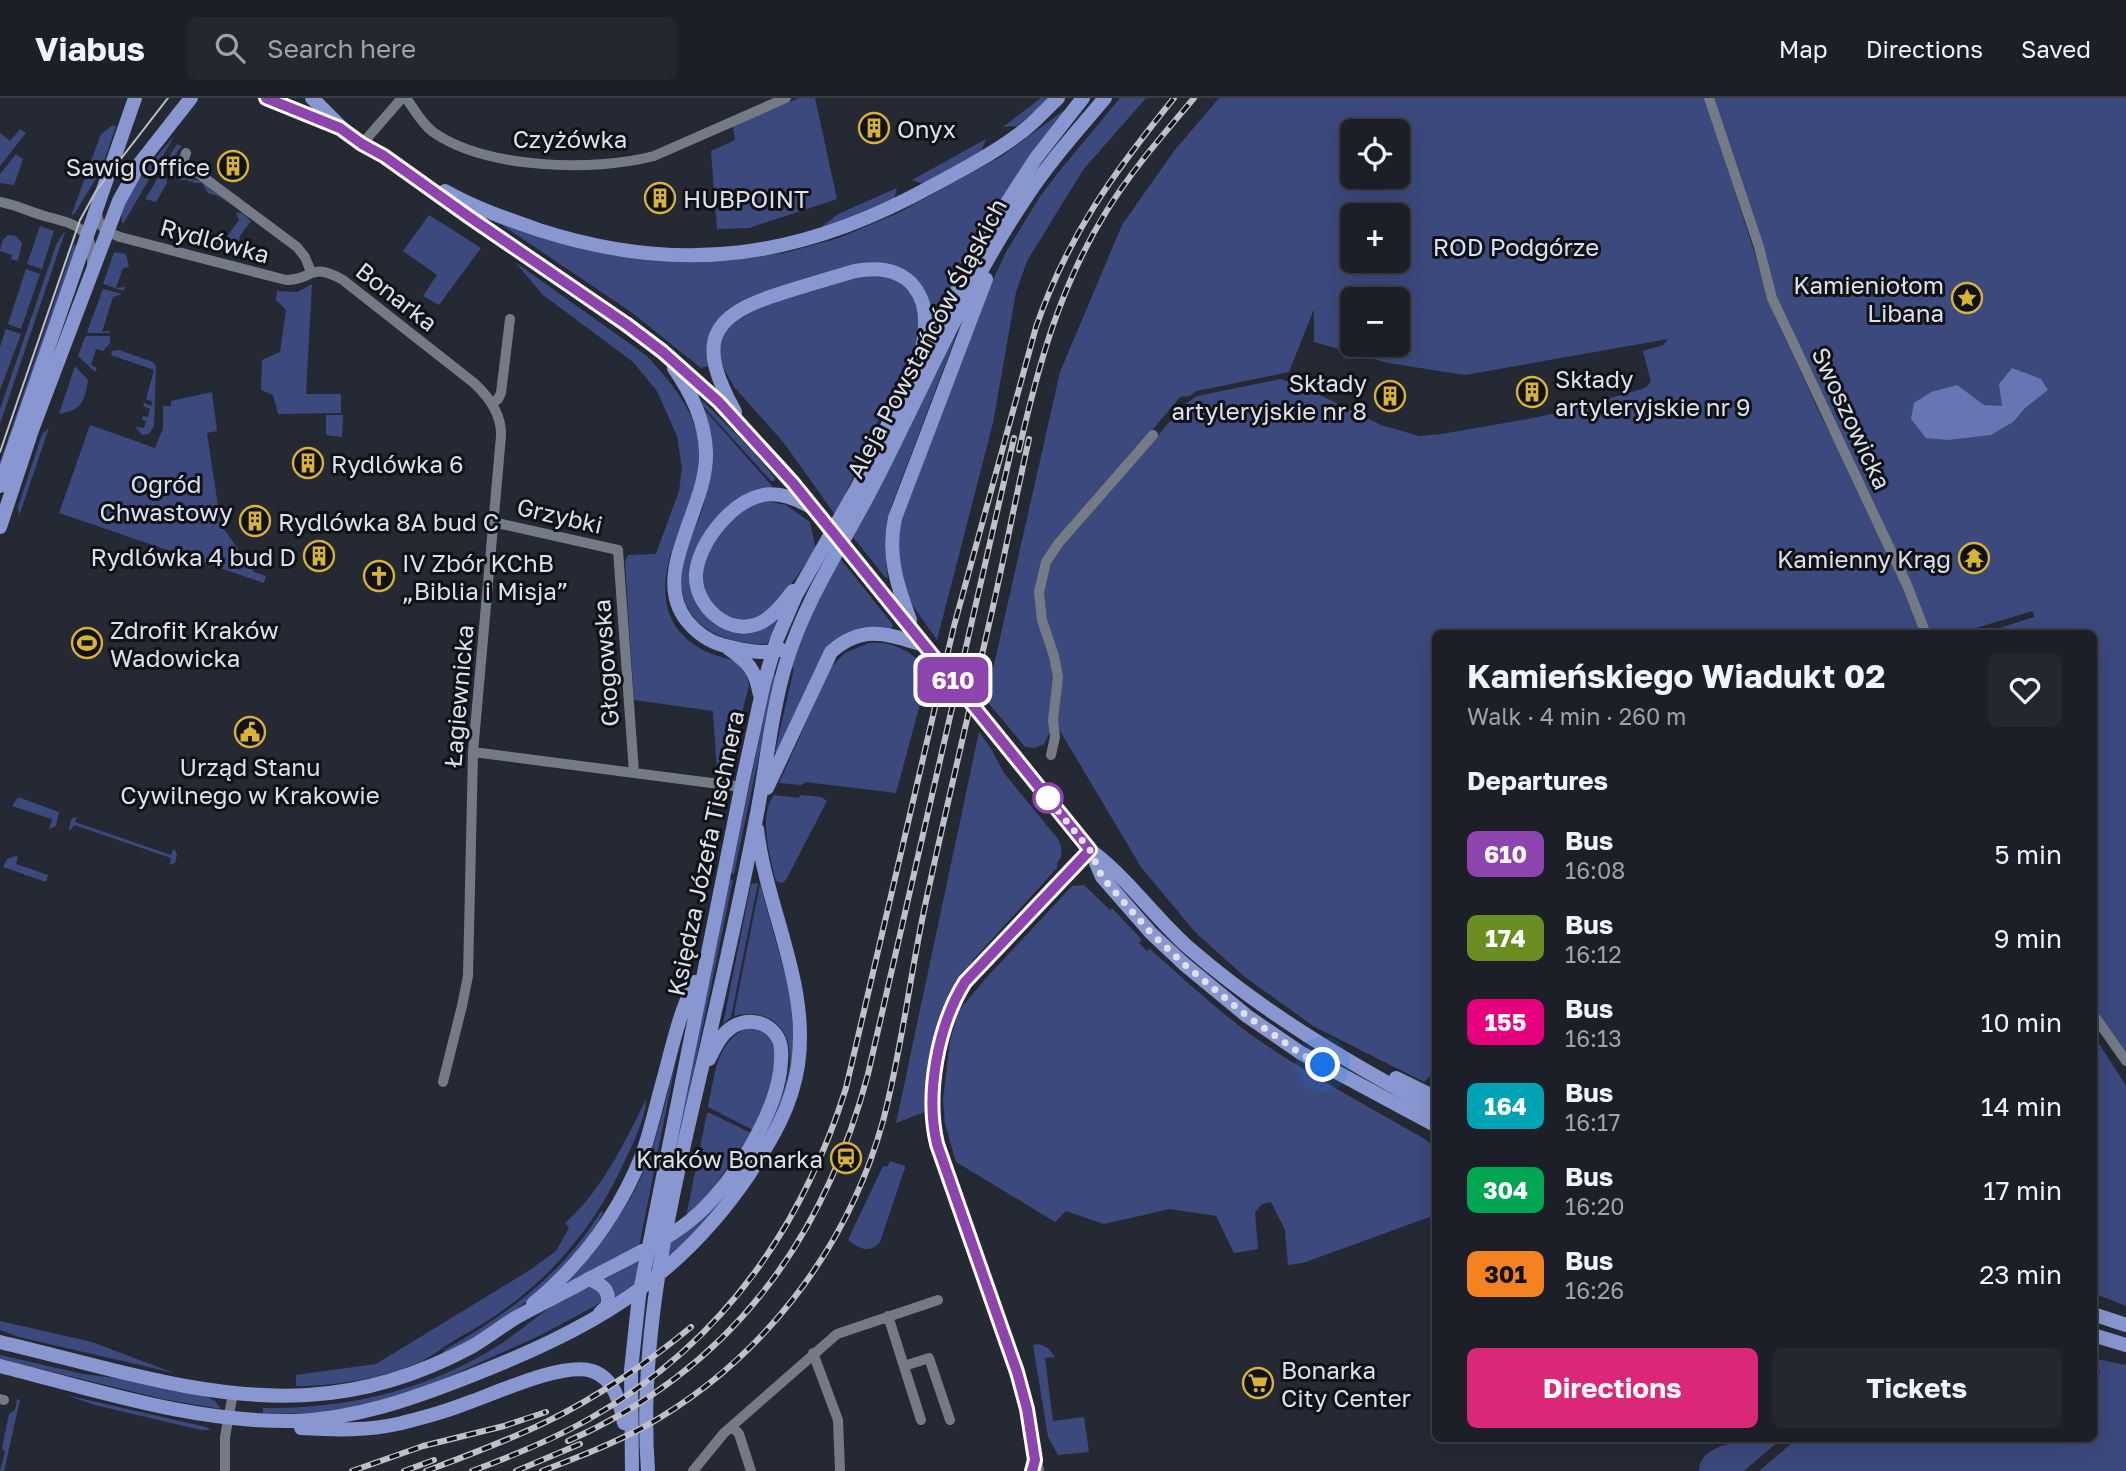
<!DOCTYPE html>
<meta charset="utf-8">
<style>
body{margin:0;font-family:"Golos Text",sans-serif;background:#25272f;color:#f1f3f6;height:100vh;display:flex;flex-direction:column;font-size:26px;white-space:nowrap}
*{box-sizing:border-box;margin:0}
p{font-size:23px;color:#a0a2a7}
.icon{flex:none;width:38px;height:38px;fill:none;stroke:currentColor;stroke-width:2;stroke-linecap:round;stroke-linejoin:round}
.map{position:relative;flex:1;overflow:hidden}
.panel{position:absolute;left:1432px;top:532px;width:665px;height:812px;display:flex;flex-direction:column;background:#1c1f27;border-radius:10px;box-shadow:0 7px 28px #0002,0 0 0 2px #3a3d44}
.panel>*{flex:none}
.badge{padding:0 14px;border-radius:10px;font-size:24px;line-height:46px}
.tools{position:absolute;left:1340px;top:21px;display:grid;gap:14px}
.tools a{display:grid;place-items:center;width:70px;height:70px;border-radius:10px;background:#1c1f27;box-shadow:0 7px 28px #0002,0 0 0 2px #3a3d44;font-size:35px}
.you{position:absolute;width:35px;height:35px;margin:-18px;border:5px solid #fff;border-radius:50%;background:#1a73e8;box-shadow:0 0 0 10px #1a73e833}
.map>.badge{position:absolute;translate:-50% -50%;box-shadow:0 0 0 4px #fff}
h2{padding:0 35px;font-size:26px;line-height:63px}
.round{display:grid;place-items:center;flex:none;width:74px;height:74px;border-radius:10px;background:#25272f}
.overview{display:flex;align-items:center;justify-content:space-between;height:119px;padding:0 35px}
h1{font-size:33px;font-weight:700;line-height:52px}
.action{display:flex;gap:14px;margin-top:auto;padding:14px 35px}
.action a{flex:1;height:80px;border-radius:10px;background:#db2777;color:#fff;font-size:28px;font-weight:700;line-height:80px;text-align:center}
.action a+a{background:#25272f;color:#f1f3f6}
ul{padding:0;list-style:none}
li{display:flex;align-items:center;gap:21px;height:84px;padding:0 35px}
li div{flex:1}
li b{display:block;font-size:26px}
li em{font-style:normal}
li .badge{min-width:77px;font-weight:700;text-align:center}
header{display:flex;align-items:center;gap:42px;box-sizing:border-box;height:98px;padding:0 35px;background:#1c1f27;border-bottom:2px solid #3a3d44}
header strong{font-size:33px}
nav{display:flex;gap:38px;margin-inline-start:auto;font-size:24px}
.search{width:490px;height:63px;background:#25272f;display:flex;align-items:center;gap:18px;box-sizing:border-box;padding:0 24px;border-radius:10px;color:#a0a2a7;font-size:26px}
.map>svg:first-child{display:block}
</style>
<header>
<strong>Viabus</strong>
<div class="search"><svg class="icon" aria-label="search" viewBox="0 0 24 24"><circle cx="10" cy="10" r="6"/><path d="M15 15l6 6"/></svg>Search here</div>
<nav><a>Map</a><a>Directions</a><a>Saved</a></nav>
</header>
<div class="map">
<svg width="2126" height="1373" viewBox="0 0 2126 1373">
<rect width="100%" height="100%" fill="#252934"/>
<path fill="#3c497d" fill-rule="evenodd" d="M799,0H815L837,101L749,130L717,131L711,53L735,42L733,28Z
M1041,0H1051L1017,28L1003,29Z
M1120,0H1146L1083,72L1027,163L1016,194L993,325L937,542L911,505L900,483L898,423L984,201L1006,154L1039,100L1057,76Z
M1219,0H1705L1774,216L1822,320L1829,333L1836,341L1924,535L1435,536V973L1424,984L1313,928L1245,879L1195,834L1141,769L1057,628L1060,600L1048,531L1043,486L1053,460L1184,307L1197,298L1281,281L1312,293L1381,327L1419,338L1442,336L1528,321L1566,313L1645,290L1651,284L1643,253L1663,247L1668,241L1465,277L1388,265L1314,244V211L1289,274L1197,293L1189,298L1180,299L1041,465L1035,496L1055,573L1050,634L1044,646L1035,650L1025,649L986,602L1060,274L1122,127L1174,53ZM1353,33H1398V79H1353ZM1353,117H1398V163H1353ZM1353,201H1398V247H1353Z
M1708,0H2126V958L2093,910V536L1984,535L2034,519L2033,513L1959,535H1929L1781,218Z
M1063,13H1064L933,226L892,168L740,205L724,216L709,268L701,270L631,214L499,125L656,162L690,164L784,155L839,140L898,115L1002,58Z
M113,27L116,28L101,72L75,115L71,118L101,36Z
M20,31L26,35L0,68V35L10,43Z
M175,37L123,126C113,105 161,54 175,37Z
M986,41L979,59L923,86L912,82Z
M177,46L182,49L178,52L169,69L183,79L201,83L232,108L218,98L208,95L202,85H194L192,83L189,84L188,82H179L178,79L174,81L173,78L170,79L167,62Z
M16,56L23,61L14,87L0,85V76Z
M165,68L167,85L156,104L145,101Z
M897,90L893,105L815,134L838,116Z
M236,115H242L251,123L240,138L236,156L189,144L195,137V144L213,149L215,141L222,145L239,122Z
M429,117L481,150L439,207L423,198L437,177L403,153Z
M40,128L54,133L42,171L27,166Z
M64,134H65L0,326V311L56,147Z
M8,137L16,138L22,145L18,163L11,161L12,157L0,153L2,143Z
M74,145L76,149L0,374V364Z
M114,154L126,156L129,169L123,170L116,190L125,189L124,193L103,186Z
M515,164L647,258C669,282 698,315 699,350C700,392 681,420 670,458C654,517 679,552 737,563L746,576L749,587L727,675L719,677L717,674L713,613L634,602L625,464L628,457L656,456L679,393L682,370L677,338L657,293L633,264L543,197Z
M26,171L40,176L21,231L8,226Z
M864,176L896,181L912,195L921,216L916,247L873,333L836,418L784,345L734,289L718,260L723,236L744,213Z
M312,186L306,296H341V315L278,316L273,297L261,292L262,262L280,254L286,212L276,202L277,193L297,194Z
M103,191L122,196L113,199L102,234L110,233V235H89L87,234Z
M6,231L21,236L0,292V249Z
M957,235L891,409C885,433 884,455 888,480L885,479L852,438Z
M88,238H110V245L103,253L96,251L91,267L97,270L95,274L78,258L85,239Z
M119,252L153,264L156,268L154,328L149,336L142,337L136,329L144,330L146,323L142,322L143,318L148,319L150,311L143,308L144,305L151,308L153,304L146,301L154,272L111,257L112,253Z
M75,268L88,282C84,306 82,311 59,316Z
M212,294L217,333L207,335L221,427L254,474L266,478L264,485L59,415L90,327L155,350L163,330V308H171V303Z
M702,302L752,352L775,380L774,383H771L703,308Z
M704,311L772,388L697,450L709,521L777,522L767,546C709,547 668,516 685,454C690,435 704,417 705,398C707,370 704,340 704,311Z
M326,317H343L342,339L326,337Z
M49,330L19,418L18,409L42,336Z
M765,403L786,407L810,424L816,451C799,473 767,532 733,522C725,520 717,511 710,507L700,474L713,443L732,421L753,406Z
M839,459L893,527L891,532L842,539L779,655L775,654L794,570L791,569L805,527Z
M869,545C894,543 913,554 929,573L896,695L806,684L801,687L779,685L831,569L845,555Z
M773,576L776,577L734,776L731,775Z
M979,634L990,649L1004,675L1058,741C1062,749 1064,758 1057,765V770L973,862L951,898L937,936L925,1014L896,1025Z
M774,697L799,700L800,697L821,699L827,703L786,782L782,785L776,783C770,758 758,719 774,697Z
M18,699L59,714L56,728L49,731L52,721L12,708Z
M77,719L75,724L171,757L173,752H175L177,757L175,765L169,767L171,760L74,727L70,733L69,730L72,720Z
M16,758L18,759L16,766L48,777L46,784L3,769L7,761Z
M730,781L733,782L671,1083L668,1082Z
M758,785L731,919L723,926L751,786Z
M760,786L790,894L794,949L787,990L766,1038L764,1037C780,1006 809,948 772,922C761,915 747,915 735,918L734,916Z
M1084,787L1110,812L1112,810L1142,842L1139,845L1147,853L1150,851C1185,882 1219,914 1257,941C1310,977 1367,1008 1423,1040L1435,1049V1117L1303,1165L1288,1167L1285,1132L1271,1104L1262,1106L1255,1114L1258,1151L1234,1155L1216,1118L1170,1111L1104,1126L1066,1113L1055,1124L956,1064L945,1026L943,1002L950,942L959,912L988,878L1072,788Z
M756,930C761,933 767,935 770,940C787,962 763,1010 753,1032L708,1009C714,982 715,949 740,934V931Z
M2093,936L2126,988V1208L2093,1195Z
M677,957L639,1149L566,1186C599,1150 629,1111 647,1065C660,1030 668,993 677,957Z
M646,1001C647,1019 628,1056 619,1075C583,1148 529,1202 458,1240C446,1247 434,1257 422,1263C384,1280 338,1288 296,1288V1277L376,1266L530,1172L556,1153L569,1130L565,1125C600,1095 626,1043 646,1001Z
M707,1015H710L751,1035L707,1099L686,1119Z
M761,1043L763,1044C740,1077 718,1110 690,1139C668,1163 640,1182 615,1202L610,1188L603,1180L670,1143Z
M890,1063L905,1068V1070L880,1144C869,1157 859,1150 848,1142L883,1068L887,1069Z
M601,1113L603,1115C569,1180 504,1225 440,1258L446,1251C508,1216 564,1175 601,1113Z
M590,1189L596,1190L601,1197L600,1204L595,1208L539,1238L417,1293L351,1310L315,1315L263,1316V1310C347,1311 429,1292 499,1247C527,1229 559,1197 590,1189Z
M0,1223L92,1244L174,1275L19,1239L0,1232Z
M1039,1246L1048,1250L1055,1259L1045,1260L1053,1323L1084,1319L1089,1354L1058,1357L1048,1339L1033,1247Z
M0,1257L83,1276L138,1283L204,1297L215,1303L221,1311L163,1301L0,1261Z
M2097,1261L2126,1267V1373H1759L1797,1341L2093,1340V1274L2100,1275Z
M66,1297L206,1329L211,1332H201L95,1307Z
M17,1301L20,1302L4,1373H0L5,1354L2,1350L9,1316L15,1312Z
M1767,1341H1780V1342L1744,1373H1699C1701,1343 1745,1344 1767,1341Z"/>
<path fill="#6576b3" d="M2012,270L2041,281L2048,292L2025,310L2013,324L1991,337L1948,342L1926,340L1911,321L1914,305L1931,294L1957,287L1984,307L2002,308L1999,286Z"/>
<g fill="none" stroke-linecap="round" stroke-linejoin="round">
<path stroke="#757a87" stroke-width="10" d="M406,0C414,11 422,26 433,34C486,71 593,74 654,58L786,0
M1709,0L1759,149L1772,200L1907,487L1926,536
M362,46L402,0
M186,55L183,64L297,149L305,159L311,174
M0,104C17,107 32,115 48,119C76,126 94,131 92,165
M97,114C98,130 107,134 120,139L286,182C314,182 309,163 343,182L474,285C489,299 502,316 501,338L473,654L468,878L462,908L443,984
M492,305L498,301L501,295L510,221
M493,424L618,452L634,675
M473,654L742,689
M1051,657L1055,639L1053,622L1058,579L1054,558L1042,522L1039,494L1046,464L1058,446L1153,337
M2093,916L2126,963
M888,1218L921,1322
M813,1255L838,1322L840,1373
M904,1268L929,1260L950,1322
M0,1301L4,1302
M732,1328L739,1336L751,1373
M225,1373V1339L233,1295
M693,1373L724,1335L837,1236L938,1202
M1039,1373L1022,1290L938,1046C925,997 938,927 965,884L1090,752"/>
<path stroke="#8897cf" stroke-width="14" d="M267,0L336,28
M312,0L350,38L384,58L652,246L719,304L780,369L1090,752C1127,779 1154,819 1189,850C1264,915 1347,964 1435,1011
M445,93C475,110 507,121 539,132C682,178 802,160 932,88C962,72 992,56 1019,36C1033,26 1045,12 1058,0
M674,270C691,295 705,322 706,354C708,411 649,475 687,523C696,534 708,543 722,547C738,551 764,558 780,551
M735,314C697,245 707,218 782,195C807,187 831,180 855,173C911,163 934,199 922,250
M0,388L135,0
M0,429L32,332L119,103L140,65L191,0
M793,493C784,504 775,517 762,524C730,541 694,508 696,476C698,445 732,403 763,397C780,394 795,400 809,408
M910,522C897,487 887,457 895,420L986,181
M728,550C749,565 755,571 760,597
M767,690L831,554C863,526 887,536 924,547
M1091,753L1102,779L1151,835L1184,866L1247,918L1301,955L1435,1027
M1396,980L1435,999
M588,1181C602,1186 611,1192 607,1208L600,1215
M533,1206C581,1166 619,1115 642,1057C650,1035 655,1012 661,990C671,955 678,917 695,884
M2093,1216L2126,1227
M2093,1237L2126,1247
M0,1244C100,1267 203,1303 307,1297C365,1294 421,1276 473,1248C488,1239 502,1228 517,1219C540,1206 564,1195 587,1182C625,1161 668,1144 700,1114C734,1082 773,1020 780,974C781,963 783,952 779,942C769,921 742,918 726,934C718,941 714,952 709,961
M0,1268C96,1292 194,1325 294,1323C355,1321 412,1301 468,1279C588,1232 676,1185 750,1075C772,1041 792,1008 798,967C810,886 766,810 757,731
M301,1330C335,1332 368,1333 402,1325C421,1320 441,1315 459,1308C490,1298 562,1263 592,1273C614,1280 620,1304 624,1325
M632,1373L631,1272L639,1198L743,681L764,585L777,541L796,497L857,390L894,314L986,137L1036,60L1083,0
M648,1373C637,1225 677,1078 710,935C727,861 744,785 758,710C767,662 772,612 786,565C806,500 843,446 874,386C923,290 966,188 1027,98C1050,63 1078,32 1105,0"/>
<path stroke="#bec1c8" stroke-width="2" d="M0,354L80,122L96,93L168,0"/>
<g stroke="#bec1c8" stroke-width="6">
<path id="rail" d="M1019,352C1038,268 1060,188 1106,114C1131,73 1163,37 1194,0
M568,1343C730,1271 823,1144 868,976L1014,340
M352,1373L423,1348L504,1328L546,1314
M404,1373L434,1362
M426,1373C466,1358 507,1343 546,1324C596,1300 649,1264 691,1229
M472,1373C512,1358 552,1342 589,1321C720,1247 801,1133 846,990L954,528L1036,229C1068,137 1114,74 1174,0
M516,1373L580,1346
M542,1373C576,1360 610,1347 642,1330C760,1265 847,1153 883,1023C902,951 910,876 926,803C947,706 970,610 992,513C1005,456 1016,398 1029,341"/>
</g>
<use href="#rail" stroke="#101217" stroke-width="3.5" stroke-dasharray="10" stroke-linecap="butt"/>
</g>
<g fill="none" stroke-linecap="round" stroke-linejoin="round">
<g stroke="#fff" stroke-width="16">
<path id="line" d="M266,0L340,30L362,46L384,58L468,118L626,226L663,254L719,304L793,385L1090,752L965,884C938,927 925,996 937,1046L1017,1274L1027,1311L1035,1362L1032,1373"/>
</g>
<use href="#line" stroke="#8e44ad" stroke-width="10"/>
<path stroke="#dee1e8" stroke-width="7" stroke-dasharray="0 12.6" d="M1048,700L1045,697L1090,752L1102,779L1151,835L1184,866L1247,918L1301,956L1323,967"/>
</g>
<defs>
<g id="building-ring" transform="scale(1.575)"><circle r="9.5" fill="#101217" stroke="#d9b334" stroke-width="1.5"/><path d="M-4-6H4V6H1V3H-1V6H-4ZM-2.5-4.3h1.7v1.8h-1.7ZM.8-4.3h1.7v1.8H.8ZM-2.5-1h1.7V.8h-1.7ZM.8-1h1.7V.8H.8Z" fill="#d9b334"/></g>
<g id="sight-ring" transform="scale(1.575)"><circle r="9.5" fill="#101217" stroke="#d9b334" stroke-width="1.5"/><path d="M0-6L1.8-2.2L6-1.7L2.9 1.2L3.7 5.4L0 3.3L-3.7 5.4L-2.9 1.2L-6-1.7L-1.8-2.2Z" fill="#d9b334"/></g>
<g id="temple-ring" transform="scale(1.575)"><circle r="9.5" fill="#101217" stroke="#d9b334" stroke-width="1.5"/><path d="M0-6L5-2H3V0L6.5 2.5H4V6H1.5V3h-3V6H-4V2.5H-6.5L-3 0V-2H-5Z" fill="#d9b334"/></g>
<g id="church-ring" transform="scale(1.575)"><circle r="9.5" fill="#101217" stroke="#d9b334" stroke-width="1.5"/><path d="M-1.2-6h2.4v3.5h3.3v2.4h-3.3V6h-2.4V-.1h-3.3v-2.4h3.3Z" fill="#d9b334"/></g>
<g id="stadium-ring" transform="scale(1.575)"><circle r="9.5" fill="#101217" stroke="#d9b334" stroke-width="1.5"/><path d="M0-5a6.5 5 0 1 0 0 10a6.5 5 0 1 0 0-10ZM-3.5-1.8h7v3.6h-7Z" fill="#d9b334"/></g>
<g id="civic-ring" transform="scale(1.575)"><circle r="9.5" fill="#101217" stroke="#d9b334" stroke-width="1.5"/><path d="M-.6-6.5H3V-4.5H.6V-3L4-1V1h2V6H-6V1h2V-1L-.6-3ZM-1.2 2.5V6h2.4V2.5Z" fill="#d9b334"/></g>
<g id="station-ring" transform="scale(1.575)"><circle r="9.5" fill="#101217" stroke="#d9b334" stroke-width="1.5"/><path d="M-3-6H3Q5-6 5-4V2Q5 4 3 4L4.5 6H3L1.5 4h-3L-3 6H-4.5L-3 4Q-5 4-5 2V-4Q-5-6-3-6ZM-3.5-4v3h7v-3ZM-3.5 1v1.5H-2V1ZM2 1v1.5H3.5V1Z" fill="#d9b334"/></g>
<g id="supermarket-ring" transform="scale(1.575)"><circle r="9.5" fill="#101217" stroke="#d9b334" stroke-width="1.5"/><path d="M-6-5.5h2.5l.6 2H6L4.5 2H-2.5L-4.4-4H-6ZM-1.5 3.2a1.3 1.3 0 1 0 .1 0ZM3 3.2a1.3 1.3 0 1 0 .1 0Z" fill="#d9b334"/></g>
</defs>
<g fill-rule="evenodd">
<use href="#building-ring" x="874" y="30"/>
<use href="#building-ring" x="233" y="68"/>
<use href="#building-ring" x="660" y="100"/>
<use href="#sight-ring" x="1967" y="200"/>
<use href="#building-ring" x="1532" y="294"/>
<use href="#building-ring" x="1390" y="298"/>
<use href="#building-ring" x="308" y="365"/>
<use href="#building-ring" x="255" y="423"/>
<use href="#building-ring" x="319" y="458"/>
<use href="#temple-ring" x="1974" y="460"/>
<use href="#church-ring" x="379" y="478"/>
<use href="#stadium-ring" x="87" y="545"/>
<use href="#civic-ring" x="250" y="634"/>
<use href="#station-ring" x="846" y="1060"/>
<use href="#supermarket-ring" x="1258" y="1285"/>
</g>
<circle fill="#fff" stroke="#8e44ad" stroke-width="3.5" cx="1048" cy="700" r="14"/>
<g text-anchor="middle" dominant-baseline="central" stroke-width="6" stroke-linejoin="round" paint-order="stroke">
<g font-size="24" fill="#dee1e8" stroke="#101217" text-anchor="start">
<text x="897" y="30">Onyx</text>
<text x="210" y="68" text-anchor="end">Sawig Office</text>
<text x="683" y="100">HUBPOINT</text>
<text x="1944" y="186" text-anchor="end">Kamieniołom<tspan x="1944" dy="28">Libana</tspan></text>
<text x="1555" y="280">Składy<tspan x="1555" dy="28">artyleryjskie nr 9</tspan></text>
<text x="1367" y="284" text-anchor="end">Składy<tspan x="1367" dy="28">artyleryjskie nr 8</tspan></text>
<text x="331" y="365">Rydlówka 6</text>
<text x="278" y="423">Rydlówka 8A bud C</text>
<text x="296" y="458" text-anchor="end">Rydlówka 4 bud D</text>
<text x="1951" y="460" text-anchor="end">Kamienny Krąg</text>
<text x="402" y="464">IV Zbór KChB<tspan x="402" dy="28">„Biblia i Misja”</tspan></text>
<text x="110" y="531">Zdrofit Kraków<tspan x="110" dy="28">Wadowicka</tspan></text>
<text x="250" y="668" text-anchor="middle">Urząd Stanu<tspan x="250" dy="28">Cywilnego w Krakowie</tspan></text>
<text x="823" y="1060" text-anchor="end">Kraków Bonarka</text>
<text x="1281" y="1271">Bonarka<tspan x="1281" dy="28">City Center</tspan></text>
</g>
<g font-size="24" fill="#dee1e8" stroke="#101217">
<text x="570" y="40">Czyżówka</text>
<text transform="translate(215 142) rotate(15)">Rydlówka</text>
<text transform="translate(397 198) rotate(38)">Bonarka</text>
<text transform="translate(926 240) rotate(-62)">Aleja Powstańców Śląskich</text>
<text transform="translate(1852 320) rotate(65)">Swoszowicka</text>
<text transform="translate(560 417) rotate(13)">Grzybki</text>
<text transform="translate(605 565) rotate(-94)">Głogowska</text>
<text transform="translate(458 598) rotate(-85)">Łagiewnicka</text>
<text transform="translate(705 755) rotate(-78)">Księdza Józefa Tischnera</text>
</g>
<g font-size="24" fill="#dbe1f3" stroke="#101217">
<text x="1516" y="148">ROD Podgórze</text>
<text x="166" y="385">Ogród<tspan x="166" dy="28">Chwastowy</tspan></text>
</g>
</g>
</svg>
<div class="tools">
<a><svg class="icon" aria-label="locate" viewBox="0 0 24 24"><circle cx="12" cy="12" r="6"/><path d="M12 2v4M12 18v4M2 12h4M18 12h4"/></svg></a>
<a>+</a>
<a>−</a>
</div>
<div class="you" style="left:1323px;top:967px"></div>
<b class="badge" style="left:953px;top:582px;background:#8e44ad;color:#fff">610</b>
<section class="panel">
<div class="overview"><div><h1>Kamieńskiego Wiadukt 02</h1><p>Walk · 4 min · 260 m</p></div><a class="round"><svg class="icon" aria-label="heart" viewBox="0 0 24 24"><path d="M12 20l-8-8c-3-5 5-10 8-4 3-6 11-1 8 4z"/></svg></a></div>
<h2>Departures</h2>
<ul>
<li><span class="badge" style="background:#8e44ad;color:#fff">610</span><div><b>Bus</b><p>16:08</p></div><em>5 min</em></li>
<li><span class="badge" style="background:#6b8e23;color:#fff">174</span><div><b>Bus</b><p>16:12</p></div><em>9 min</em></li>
<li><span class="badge" style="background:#e6007e;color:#fff">155</span><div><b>Bus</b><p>16:13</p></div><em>10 min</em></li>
<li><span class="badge" style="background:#00a3b4;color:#fff">164</span><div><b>Bus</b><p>16:17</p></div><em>14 min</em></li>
<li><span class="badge" style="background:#00a651;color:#fff">304</span><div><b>Bus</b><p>16:20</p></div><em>17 min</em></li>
<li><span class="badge" style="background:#f58220;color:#111">301</span><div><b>Bus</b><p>16:26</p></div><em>23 min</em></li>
</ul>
<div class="action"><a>Directions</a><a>Tickets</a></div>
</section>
</div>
